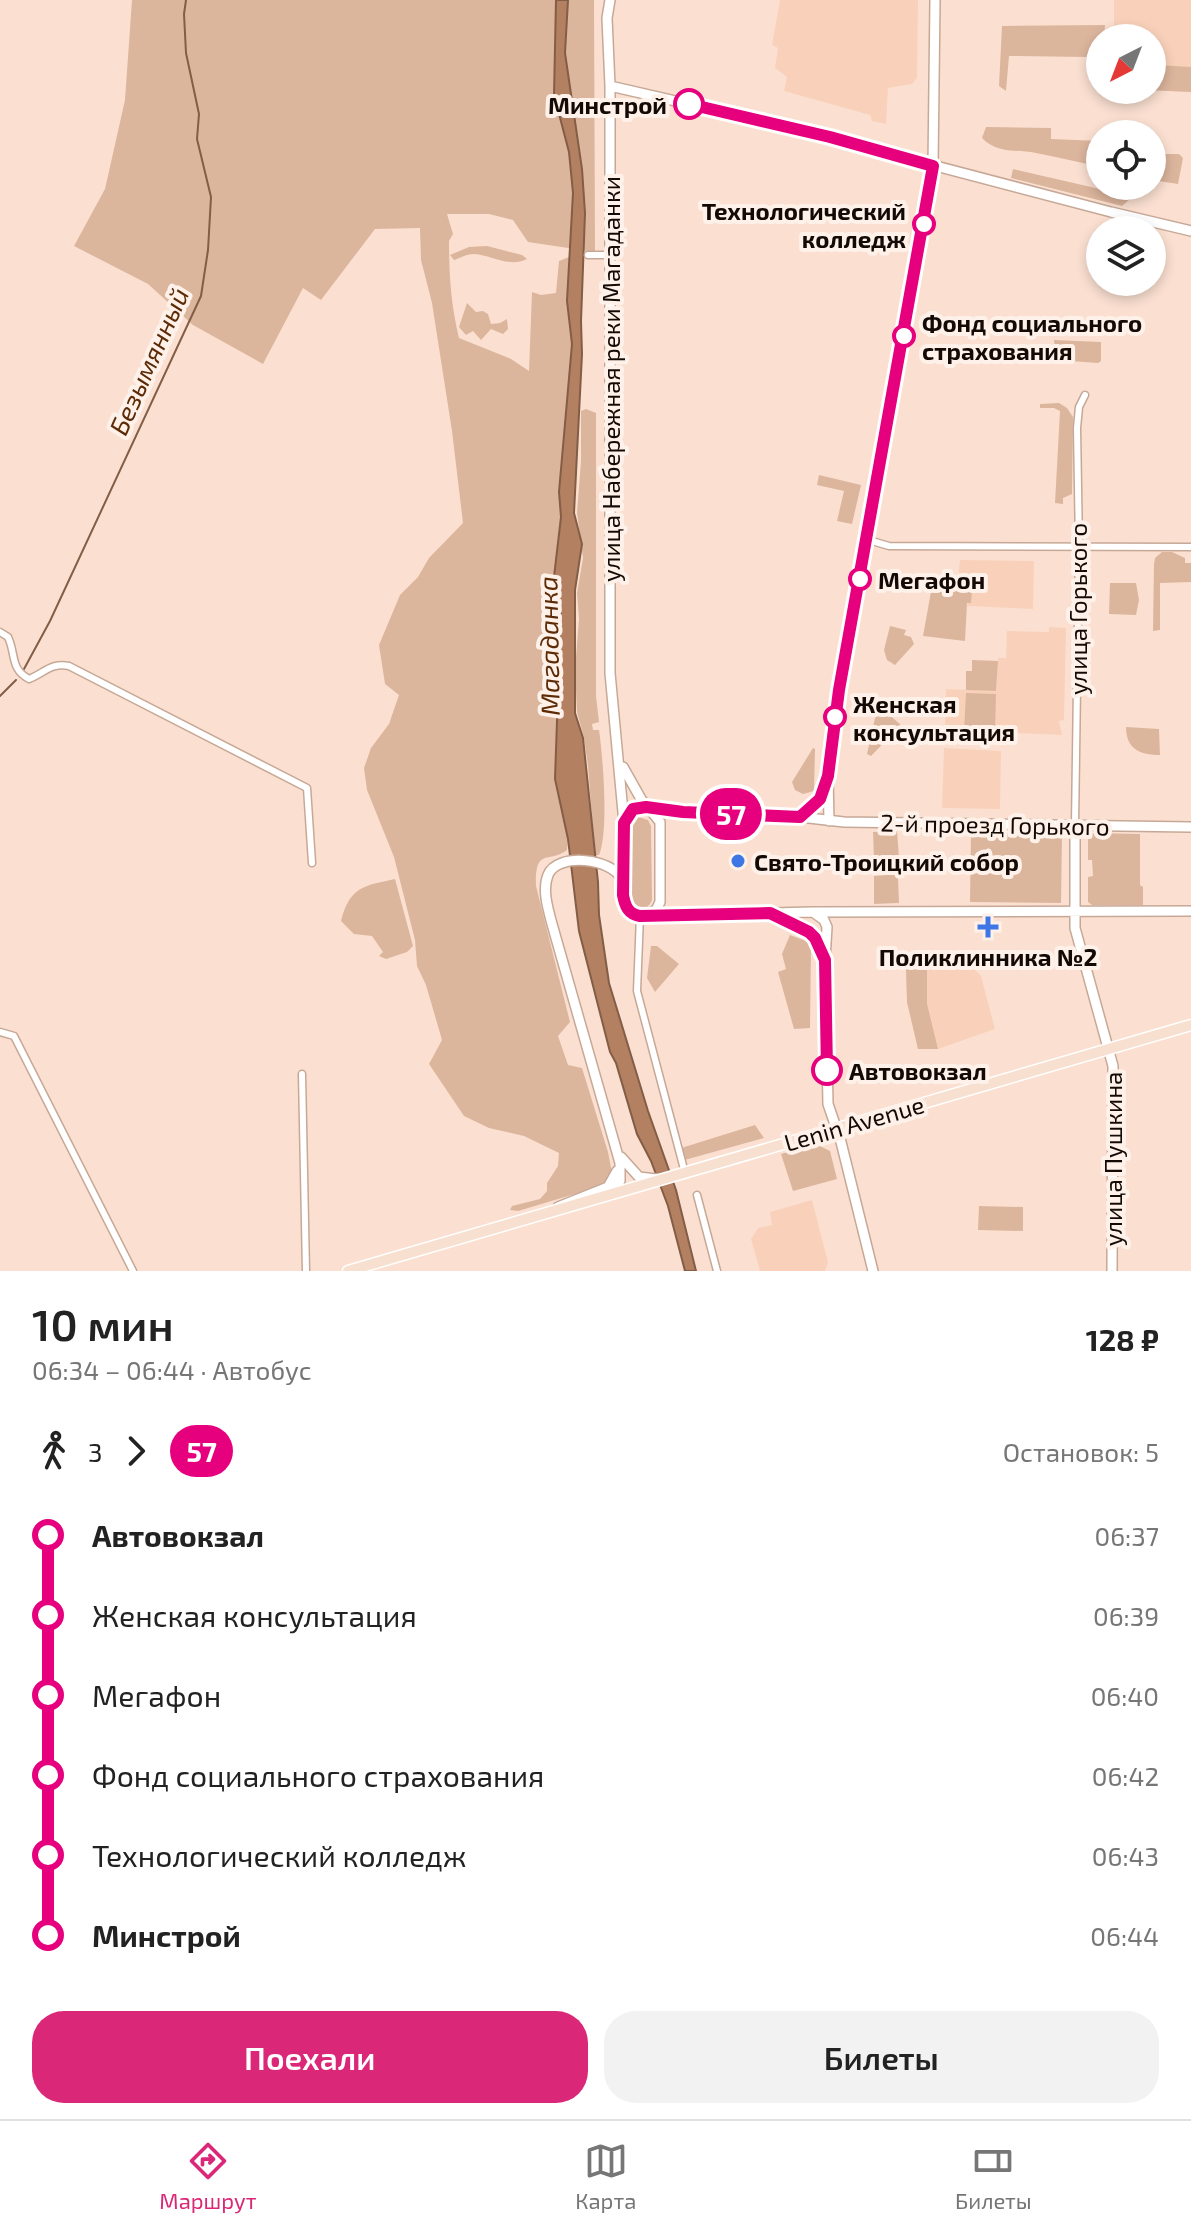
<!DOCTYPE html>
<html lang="ru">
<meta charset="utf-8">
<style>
body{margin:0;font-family:"Exo 2",sans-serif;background:#f2f2f2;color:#222;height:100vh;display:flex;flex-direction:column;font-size:30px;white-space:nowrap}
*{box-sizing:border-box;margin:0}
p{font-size:26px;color:#767676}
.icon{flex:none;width:44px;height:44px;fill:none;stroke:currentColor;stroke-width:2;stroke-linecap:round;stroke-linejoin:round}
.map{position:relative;height:1271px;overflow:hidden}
.panel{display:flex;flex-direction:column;background:#fff;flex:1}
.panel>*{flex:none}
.badge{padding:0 16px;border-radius:26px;font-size:28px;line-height:52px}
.needle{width:52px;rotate:222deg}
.fabs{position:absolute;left:1086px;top:24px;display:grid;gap:16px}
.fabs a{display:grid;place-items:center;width:80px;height:80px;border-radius:50%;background:#fff;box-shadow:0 4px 12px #0003;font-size:40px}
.map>.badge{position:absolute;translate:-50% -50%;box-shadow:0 0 0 4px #fff}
.legs{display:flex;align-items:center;gap:12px;height:88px;padding:0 32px;font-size:26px}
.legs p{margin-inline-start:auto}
.headline{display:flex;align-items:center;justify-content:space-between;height:136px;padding:0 32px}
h1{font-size:44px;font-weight:600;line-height:60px}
.action{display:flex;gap:16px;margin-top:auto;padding:16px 32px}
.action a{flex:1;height:92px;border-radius:32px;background:#db2777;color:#fff;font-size:32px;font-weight:600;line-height:92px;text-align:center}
.action a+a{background:#f2f2f2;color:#222}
ul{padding:0 32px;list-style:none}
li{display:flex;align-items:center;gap:28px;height:80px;font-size:30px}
li i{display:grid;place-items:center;width:12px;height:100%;margin:0 10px;background:currentColor}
li i::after{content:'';width:20px;height:20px;margin:-10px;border:6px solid;border-radius:50%;background:#fff}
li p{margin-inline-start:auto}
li:first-child i{background:linear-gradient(#0000 50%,currentColor 0)}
li:last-child i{background:linear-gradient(currentColor 50%,#0000 0)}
.tabs{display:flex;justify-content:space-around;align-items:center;height:112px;border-top:2px solid #e0e0e0;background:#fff;font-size:22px;color:#767676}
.tabs a{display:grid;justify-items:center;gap:4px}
.tabs .active{color:#db2777}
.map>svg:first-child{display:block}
</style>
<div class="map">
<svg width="1191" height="1271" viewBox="0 0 1191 1271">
<rect width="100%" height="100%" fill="#fbe0d1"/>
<path fill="#f9d1ba" d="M780,0H918L917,78L912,84L888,88L886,124L872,121L870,115L784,91L787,77L775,68L778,48L772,45Z
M1114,0H1191V92L1146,90H1152V38H1114Z
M960,560L1034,561L1033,609L967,606L972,592L957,589Z
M1049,627L1066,628L1064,720L1059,721L1062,735L945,730L946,689L996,691L998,658H1006L1007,631L1049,632Z
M944,748L1001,751L1000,809L942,808Z
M928,953L960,954L981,976L995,1029L938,1049H918L907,1002L906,968L927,966Z
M812,1200L828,1262L825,1271H760L751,1239L758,1228L772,1225L770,1212Z"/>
<path fill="#dcb59d" d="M132,0H594L595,252L528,242L513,220L489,214H447L453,234L449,241C449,275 451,305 459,338L511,359L529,371L532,292L541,295L556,293L559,261L569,257L567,301L572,344L559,492L561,517L554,577L561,605L555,779L568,839L567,850C549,864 535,846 536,886L570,1022L558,1036L568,1065L582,1068L608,1152L612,1173L608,1184L518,1211L510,1210L512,1206L540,1199L547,1191V1183L558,1166L559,1153L524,1136L489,1128L464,1116L429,1064L442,1040L426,985L417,966L415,940L394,857L367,790L364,768L371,748L389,724L399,695L385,684L379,645L400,595L418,577L429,558L463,523L452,431L432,303L421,260L420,228L375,229L321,300L303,288L263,364L193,325L148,284L74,246L105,189L125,100Z
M1105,25L1104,38H1100V90L1089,76L1088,57L1009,56L1006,91L999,86L1002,26Z
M1157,65L1191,67V92L1146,90H1152V69H1157Z
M986,127L1051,128V139L1100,141V167C1079,162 1057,157 1036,153C1016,149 997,154 982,138Z
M1152,154H1179L1183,158L1178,184L1152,180Z
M1013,169L1130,196V199L1122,206L1011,178Z
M487,246L522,255L527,259C508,268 492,255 474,254C467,254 460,258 454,260L450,255L469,247Z
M467,303L476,312L483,311L488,314L491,324L500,323L507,319L508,329L503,334L491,329L481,340L473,331L466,335L459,327Z
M1054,340L1101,342V361L1098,363L1056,360Z
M1059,403L1067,408L1073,417L1072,494L1063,498V504L1055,503L1060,411L1054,408H1040V404Z
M586,409L596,413V696L599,722L592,724L593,730H599C603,757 609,832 599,855H595L588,766L584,738L577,712L575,670L579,619L577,593L583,558L577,513L581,461V411Z
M819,475L861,485L852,524L837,521L844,491L817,485Z
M1162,552H1172L1185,558V563H1191V582L1160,583V630L1153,631L1154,564L1155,558Z
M1110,583H1136L1139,600L1136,615L1109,614Z
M932,586L972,591L971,603H967L965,641L923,636Z
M890,626L906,630L904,635L911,637L914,644L895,665L887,660L884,650Z
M972,660L998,661L996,691L966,690V671H972Z
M966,693L996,694L995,732L964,731Z
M881,712H886L901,725L871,756L867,754L875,718Z
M1126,727L1159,729L1160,755C1140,755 1126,749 1126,727Z
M813,748L815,749L814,791L803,794L795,790L792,782Z
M638,817L648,820L651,826L652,900C649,908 642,912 633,908L628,898L629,826L632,820Z
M897,831L899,858L874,859L873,832Z
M971,832L1062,833L1061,903L970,902Z
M1093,833L1140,834V885L1143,887V905H1092L1088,902V877L1093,876L1092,860H1088V838Z
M891,869L895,870L896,877L898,878L899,903L874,904V876L887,875Z
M395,879L413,946L407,952L386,959L379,956L383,952L372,936L354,934L341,921C350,886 364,886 395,879Z
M790,935L806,941L811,946L810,1028L794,1029L778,972L786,969L782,954Z
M651,946H657L679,964L655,992L647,978Z
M927,966V1004L938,1049H918L907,1002L906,968Z
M755,1125L764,1138L681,1161L678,1149Z
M816,1144L830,1151L837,1179L793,1191L781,1154Z
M979,1206L1023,1207V1231L978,1230Z"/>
<path fill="#b38162" stroke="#835d46" stroke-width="2" d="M556,0H568L565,53L582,169L585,213L581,321L582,354L574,513L582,544L575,590V713L583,738L598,882L599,915L609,983L648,1111L676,1190L696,1271H685L668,1206L651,1161L637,1134L616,1063L610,1052L579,931L568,839L555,779L561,605L554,577L561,517L559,492L572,344L567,301L573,193L569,152L554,95Z"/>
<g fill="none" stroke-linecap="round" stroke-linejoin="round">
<path stroke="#835d46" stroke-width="2" d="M24,669L50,621L201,296L208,250L211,197L197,139L199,114L186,53L184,14L186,0
M0,696L16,680"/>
<g stroke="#c7a896" stroke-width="9">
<path id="street" d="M588,255H610
M865,539L889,546L1191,547
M0,632L8,637C16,654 10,669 29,679C44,673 52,662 69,666L307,788L312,863
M1075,825L1079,547L1077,428L1079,407L1085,395
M640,916L637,991L685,1173
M0,1032L14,1036L133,1271
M302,1074L306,1271
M697,1195L717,1271"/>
</g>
<g stroke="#c7a896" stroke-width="12">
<path id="secondary" d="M610,0L607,18L610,86V673L624,823L623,895L626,908L640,916L812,912L1191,911
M610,86L776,124L1111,212L1191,231
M623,767L641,799L660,822V902L656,910L649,914
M800,817C815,808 820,798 826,782
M829,821L828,776L838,699L930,185L933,166L935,0
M624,823L631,811L641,807L683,812L800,817L844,822L1191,827
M1075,825V928L1113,1066L1112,1271
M813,912L824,920L827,927L825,960L828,1104L841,1142L873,1271
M773,915C802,928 811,929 825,960
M621,1157L639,1177L656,1179
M610,1195L620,1181V1163L552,924C548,909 542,890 548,875C557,852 613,858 622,880
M558,1207L608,1187L617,1171"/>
</g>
<g stroke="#fff" stroke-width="13">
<path id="primary" d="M348,1271L1191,1025"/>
</g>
<use href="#street" stroke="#fff" stroke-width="6"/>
<use href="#secondary" stroke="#fff" stroke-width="9"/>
<use href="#primary" stroke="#f8e0d1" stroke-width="10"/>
</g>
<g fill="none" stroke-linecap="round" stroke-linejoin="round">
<g stroke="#fff" stroke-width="18">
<path id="line-1" d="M689,104L830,137L933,166L839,690L828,776L820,799L800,817L683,812L646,807L633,809L624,823L623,895C625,906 628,914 640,916L770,913L809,932L815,938L825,960L827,1070"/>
</g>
<use href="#line-1" stroke="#e6007e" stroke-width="12"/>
</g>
<g fill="#fff" stroke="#e6007e" stroke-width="4">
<circle cx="689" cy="104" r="14"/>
<circle cx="924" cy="224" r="10"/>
<circle cx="904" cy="336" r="10"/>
<circle cx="860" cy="579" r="10"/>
<circle cx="835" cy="717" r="10"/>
<circle cx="827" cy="1070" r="14"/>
</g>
<g fill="#3f76e6" stroke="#fef1e9" stroke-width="3">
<circle cx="738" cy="861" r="8"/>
<path d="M984 915h8v8h8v8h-8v8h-8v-8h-8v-8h8z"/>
</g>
<g text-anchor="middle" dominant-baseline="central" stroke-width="8" stroke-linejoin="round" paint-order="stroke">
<g font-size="24" font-weight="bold" fill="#140a05" stroke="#fef1e9" text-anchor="start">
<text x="667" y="104" text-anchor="end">Минстрой</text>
<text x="906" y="210" text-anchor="end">Технологический<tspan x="906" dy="28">колледж</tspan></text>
<text x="922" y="322">Фонд социального<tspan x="922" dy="28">страхования</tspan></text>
<text x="878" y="579">Мегафон</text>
<text x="853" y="703">Женская<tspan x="853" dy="28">консультация</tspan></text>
<text x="849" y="1070">Автовокзал</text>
</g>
<g font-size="24" fill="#140a05" stroke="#fef1e9">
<text transform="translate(610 379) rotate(-90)">улица Набережная реки Магаданки</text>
<text transform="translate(1077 609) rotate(-90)">улица Горького</text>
<text transform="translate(995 824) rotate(1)">2-й проезд Горького</text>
<text transform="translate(854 1123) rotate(-16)">Lenin Avenue</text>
<text transform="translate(1112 1159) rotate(-90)">улица Пушкина</text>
</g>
<g font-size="24" font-weight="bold" fill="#140a05" stroke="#fef1e9" text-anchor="start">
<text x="754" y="861">Свято-Троицкий собор</text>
<text x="988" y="956" text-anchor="middle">Поликлинника №2</text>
</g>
<g font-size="26" font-style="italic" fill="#5c2b05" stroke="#fef1e9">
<text transform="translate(148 361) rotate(-66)">Безымянный</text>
<text transform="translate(548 646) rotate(-91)">Магаданка</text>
</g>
</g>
</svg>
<div class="fabs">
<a><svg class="needle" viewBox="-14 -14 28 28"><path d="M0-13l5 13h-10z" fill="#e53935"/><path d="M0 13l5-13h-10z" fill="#767676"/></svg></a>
<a><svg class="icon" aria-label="locate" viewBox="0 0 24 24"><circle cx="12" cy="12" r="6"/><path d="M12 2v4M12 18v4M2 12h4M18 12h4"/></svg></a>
<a><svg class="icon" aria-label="layers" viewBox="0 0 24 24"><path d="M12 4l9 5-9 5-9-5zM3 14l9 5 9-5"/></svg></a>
</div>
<b class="badge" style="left:731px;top:814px;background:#e6007e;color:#fff">57</b>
</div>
<section class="panel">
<div class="headline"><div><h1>10 мин</h1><p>06:34 – 06:44 · Автобус</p></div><b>128 ₽</b></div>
<div class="legs"><svg class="icon" aria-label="walk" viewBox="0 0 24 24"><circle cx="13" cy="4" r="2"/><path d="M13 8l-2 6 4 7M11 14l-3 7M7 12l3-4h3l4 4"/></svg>3<svg class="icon" aria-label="forward" viewBox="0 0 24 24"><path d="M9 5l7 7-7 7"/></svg><b class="badge" style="background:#e6007e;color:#fff">57</b><p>Остановок: 5</p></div>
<ul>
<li><i style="color:#e6007e"></i><b>Автовокзал</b><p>06:37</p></li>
<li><i style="color:#e6007e"></i><span>Женская консультация</span><p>06:39</p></li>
<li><i style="color:#e6007e"></i><span>Мегафон</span><p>06:40</p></li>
<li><i style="color:#e6007e"></i><span>Фонд социального страхования</span><p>06:42</p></li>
<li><i style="color:#e6007e"></i><span>Технологический колледж</span><p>06:43</p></li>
<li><i style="color:#e6007e"></i><b>Минстрой</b><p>06:44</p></li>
</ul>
<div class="action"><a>Поехали</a><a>Билеты</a></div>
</section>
<nav class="tabs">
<a class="active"><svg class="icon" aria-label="directions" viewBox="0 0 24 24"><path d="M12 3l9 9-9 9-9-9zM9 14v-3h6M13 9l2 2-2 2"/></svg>Маршрут</a>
<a><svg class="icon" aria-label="map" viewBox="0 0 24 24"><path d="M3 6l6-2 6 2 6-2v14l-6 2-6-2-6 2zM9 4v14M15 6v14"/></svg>Карта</a>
<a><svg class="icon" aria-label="tickets" viewBox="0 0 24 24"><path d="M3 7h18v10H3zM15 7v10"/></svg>Билеты</a>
</nav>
